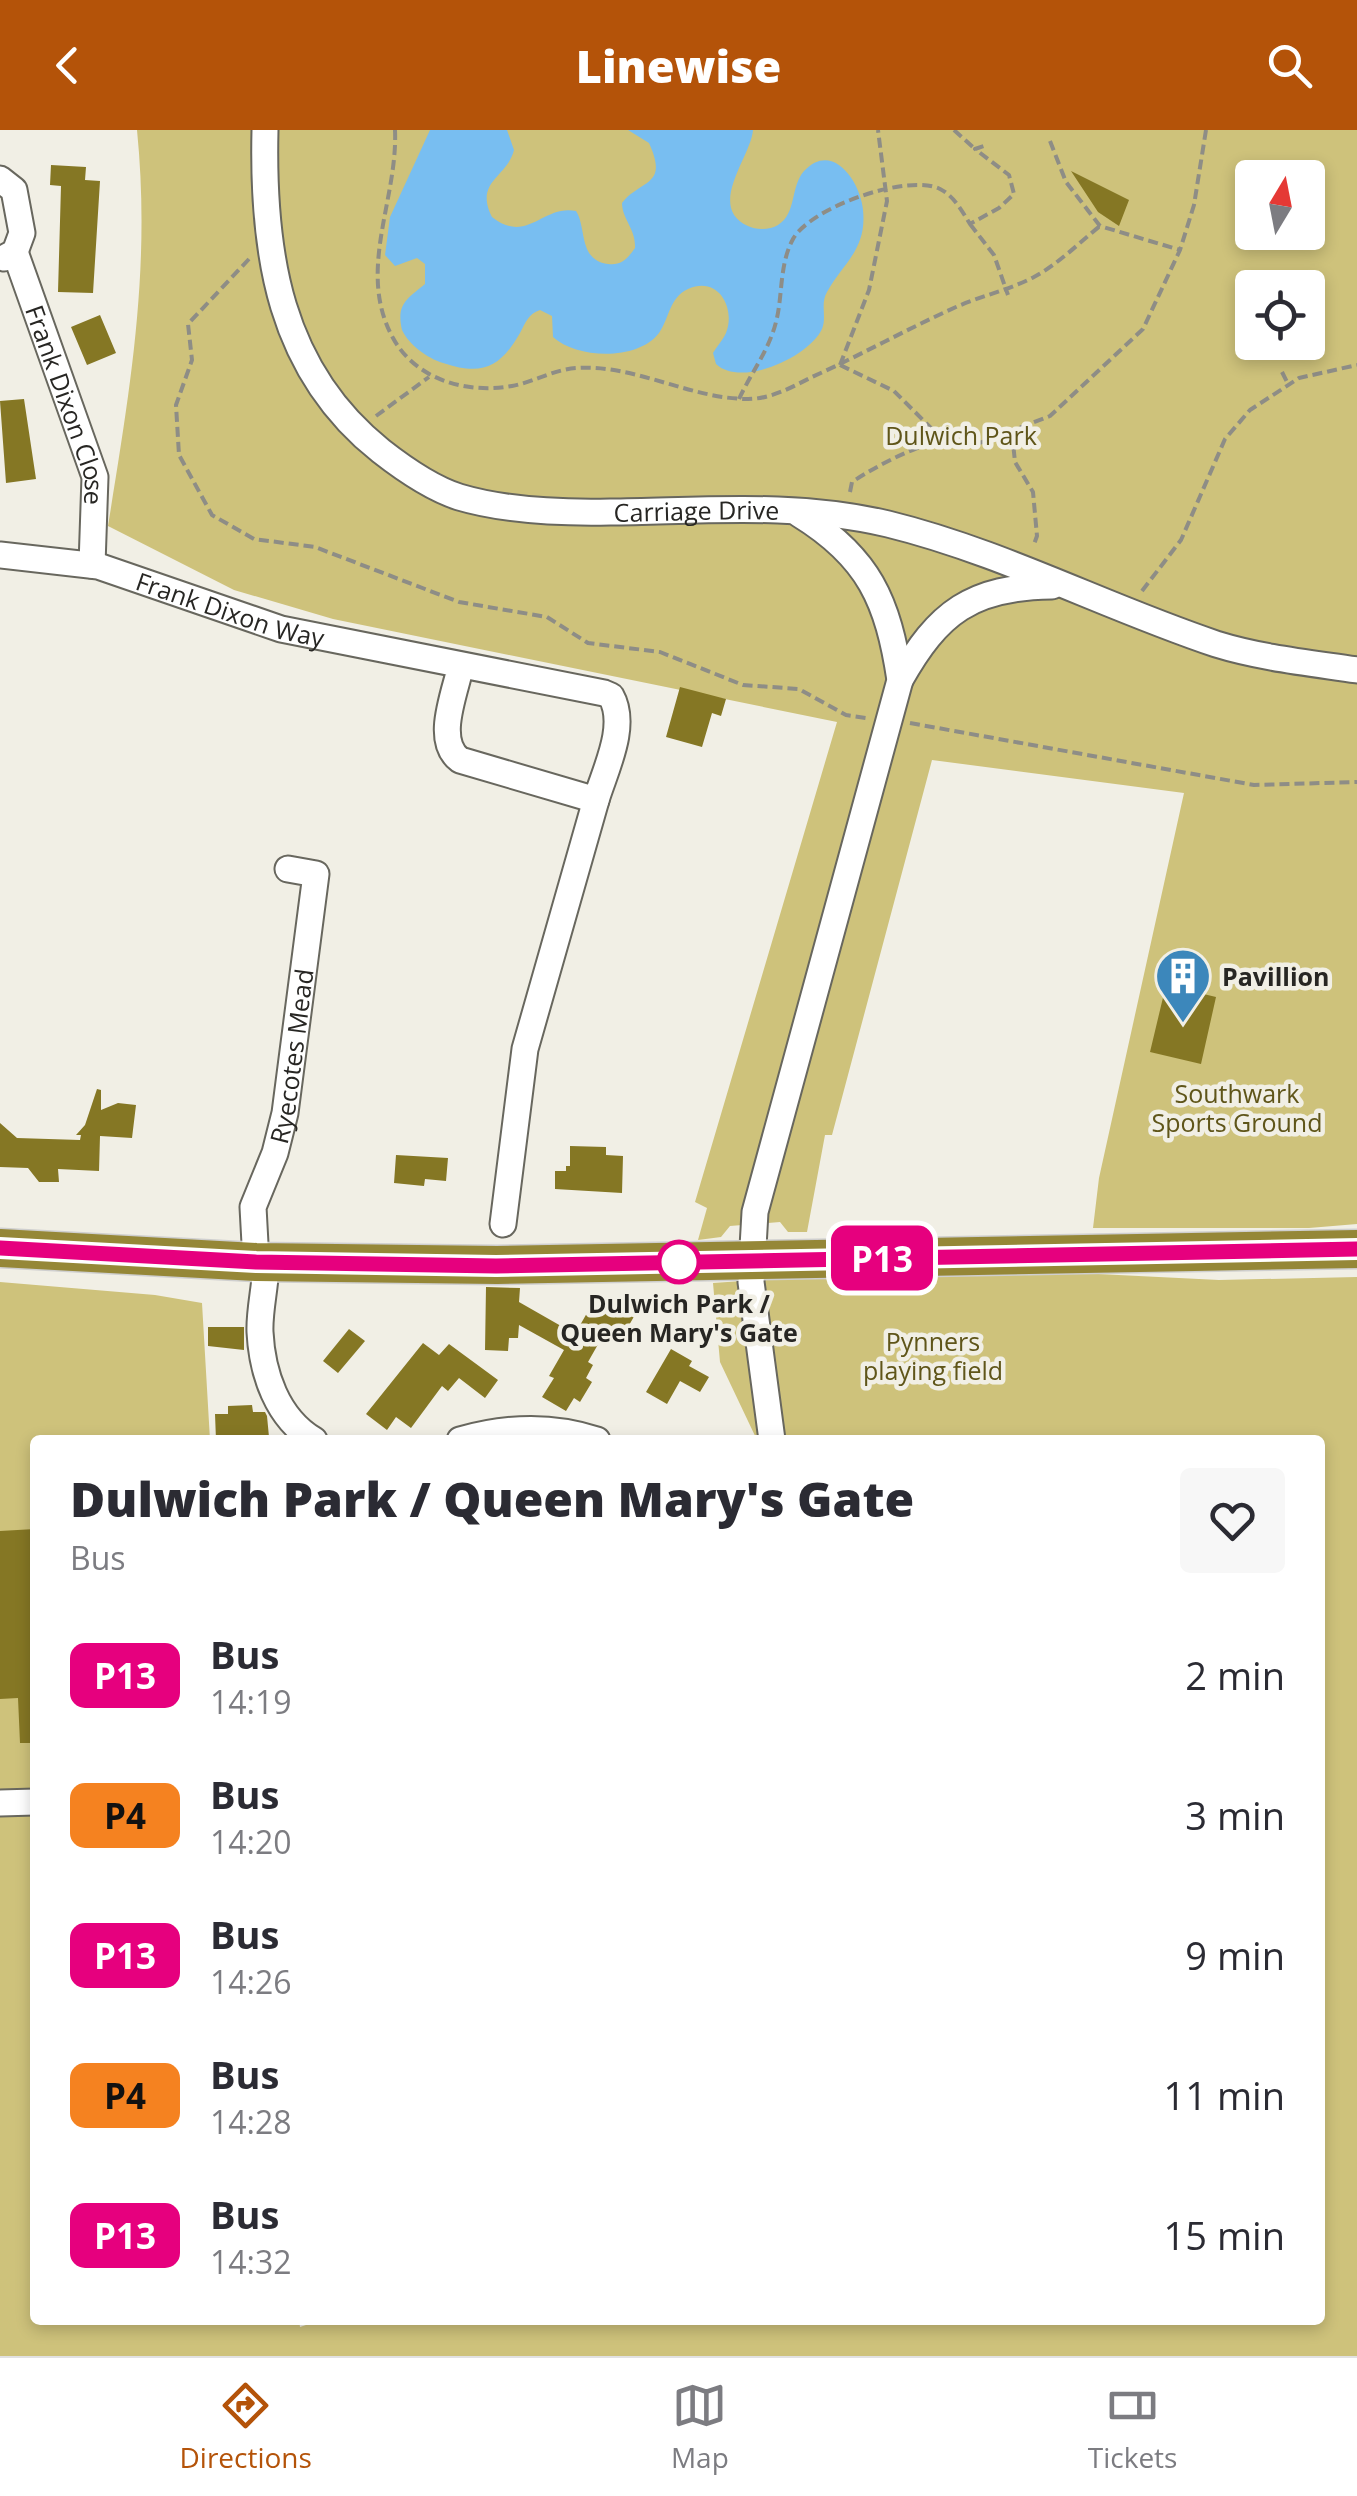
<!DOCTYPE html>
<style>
body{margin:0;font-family:"Open Sans",sans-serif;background:#f7f7f7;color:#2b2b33;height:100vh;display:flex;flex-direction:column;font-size:38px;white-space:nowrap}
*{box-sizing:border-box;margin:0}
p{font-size:32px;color:#7c7c81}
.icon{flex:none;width:55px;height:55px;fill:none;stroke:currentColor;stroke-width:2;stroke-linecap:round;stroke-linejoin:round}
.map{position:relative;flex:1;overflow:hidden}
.side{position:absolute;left:30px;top:1305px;width:1295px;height:890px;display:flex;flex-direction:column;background:#fff;border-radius:10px;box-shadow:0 5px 15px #0003}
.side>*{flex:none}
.badge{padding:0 20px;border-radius:15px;font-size:35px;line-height:65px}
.needle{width:65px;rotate:10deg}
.buttons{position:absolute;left:1235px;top:30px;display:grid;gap:20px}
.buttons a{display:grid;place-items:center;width:90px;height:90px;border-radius:10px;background:#fff;box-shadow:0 5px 15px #0003;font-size:50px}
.map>.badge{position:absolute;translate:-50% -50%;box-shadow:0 0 0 5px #fff}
.round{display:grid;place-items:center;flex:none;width:105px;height:105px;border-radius:10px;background:#f7f7f7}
.headline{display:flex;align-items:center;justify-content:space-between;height:170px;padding:0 40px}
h1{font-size:48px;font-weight:800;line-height:75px}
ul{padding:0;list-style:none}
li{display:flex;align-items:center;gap:30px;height:140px;padding:0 40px}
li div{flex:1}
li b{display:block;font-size:38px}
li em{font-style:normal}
li .badge{min-width:110px;font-weight:700;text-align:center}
header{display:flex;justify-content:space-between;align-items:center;height:130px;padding:0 40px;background:#b45309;color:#fff;font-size:45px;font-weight:800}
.menu{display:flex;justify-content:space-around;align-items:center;height:140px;border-top:2px solid #e1e1e2;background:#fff;font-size:28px;color:#7c7c81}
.menu a{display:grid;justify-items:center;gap:5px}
.menu .selected{color:#b45309}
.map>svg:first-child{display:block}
</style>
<header><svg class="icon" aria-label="back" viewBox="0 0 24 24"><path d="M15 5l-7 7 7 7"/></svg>Linewise<svg class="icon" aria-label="search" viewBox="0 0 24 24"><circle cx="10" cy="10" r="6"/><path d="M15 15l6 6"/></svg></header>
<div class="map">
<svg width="1357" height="2226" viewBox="0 0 1357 2226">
<rect width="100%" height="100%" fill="#f1efe5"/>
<path fill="#cec27b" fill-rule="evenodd" d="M137,0H1357V1094L1309,1098H1093L1099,1048L1184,663L932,630L832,1005H825L807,1102H788L780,1092L730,1096L721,1107L698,1110L707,1078L695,1072L837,592L333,489L234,460L108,396C130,260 151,139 137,0ZM1252,48H1308V102H1252ZM1252,158H1308V212H1252Z
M870,1142H1058L1219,1150L1357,1147V2226H0V1152L155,1165L202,1173L210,1310H35V2190H299L300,2197L321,2190H1320V1310H757L720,1232L713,1153Z"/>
<path fill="#78bef1" d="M430,0H507L514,20C507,48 474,51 492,87C527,115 543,74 576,81C587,98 578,130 608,134C621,136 628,128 635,118C636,99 622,89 622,73C641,49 669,57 649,13L628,0H753C751,27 706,77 748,96C756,100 770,100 778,95C797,83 790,57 804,41C833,10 861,53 863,80C867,119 844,132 827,162C820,174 827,187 822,199C809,227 741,258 716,234L713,223C717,216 723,210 726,203C736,178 718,145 688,159C669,168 670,187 659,203C638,231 577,229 553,207L552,186L540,180C528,184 526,192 520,203C500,238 482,246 443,233C427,228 409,215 402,200C396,174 407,169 425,154V134L417,128L395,136L385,125L390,87Z"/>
<path fill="#857724" d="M51,35L86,37L85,50L100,51L93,163L58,162L61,56L50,55Z
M1071,41L1129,70L1119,96L1098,82Z
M100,185L116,223L87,235L71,197Z
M24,269L36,349L6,353L0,271Z
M680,557L726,569L721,586L712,583L702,617L666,607Z
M1166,855L1216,867L1201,934L1150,922Z
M97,959L101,960V980L118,973L136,975L132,1008L100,1006L99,1041L58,1039L59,1052H39L28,1038L0,1037V993L17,1008L80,1010L81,1005H76L85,995Z
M570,1016L606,1017V1025L623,1026L622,1063L555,1059V1041H566V1036H570Z
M396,1025L448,1028L446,1051L425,1049L424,1056L394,1053Z
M486,1157L520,1158L519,1172L575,1204L599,1162L636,1183L624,1204L609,1195L588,1232L593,1235L586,1248L592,1252L580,1272L574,1268L566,1281L542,1267L554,1248L549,1246L564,1220L519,1195L518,1208H509L508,1221L485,1220Z
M208,1197H244V1220L208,1216Z
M349,1199L365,1211L338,1243L323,1231Z
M423,1213L439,1225L449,1214L498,1250L485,1268L459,1248L448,1261L442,1256L411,1298L396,1287L387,1300L366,1284Z
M671,1219L692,1231L689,1236L709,1247L700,1262L680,1251L667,1274L646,1262Z
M252,1275L253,1282H265L267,1286L269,1307L216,1310L215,1284H228V1276Z
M35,1399V1613H20L18,1568L0,1569V1401Z"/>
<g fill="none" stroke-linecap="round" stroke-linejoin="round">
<g stroke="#68675e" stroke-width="29">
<g id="minor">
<path id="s1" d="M265,0C262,123 279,240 381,321C404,339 431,358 459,367C506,381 561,383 610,382C704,381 795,372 888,394C1002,422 1105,477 1216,514C1261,528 1310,533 1357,540"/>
<path d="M0,49L14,60L22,103L15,122L4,128"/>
<path id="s2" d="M15,122L95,347L92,435"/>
<path id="s3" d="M0,425L98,436L281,499L604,563L611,566C628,596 605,640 596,670L460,630C434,611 455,563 461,535"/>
<path d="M900,550C938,482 972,457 1052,456"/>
<path d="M503,1094L525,919L596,670"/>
<path id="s4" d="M256,1132L253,1077L275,1023L285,983L316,744L288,739"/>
<path d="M266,1132C266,1155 259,1180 260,1202C262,1243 277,1288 314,1310"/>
<path d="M460,1310C505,1297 552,1295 597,1310"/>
<path d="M772,1310L751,1152L755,1082L900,550C888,471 869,427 799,384"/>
<path d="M0,1673L35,1672"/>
</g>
</g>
<g stroke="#cfcfcf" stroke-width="41">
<path id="highway" d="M0,1118L256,1132L497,1135L1357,1119"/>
</g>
<path stroke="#8e8d86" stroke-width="4" stroke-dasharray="10 5" stroke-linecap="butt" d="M395,0C398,70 356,141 393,208C416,250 467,264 512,256C534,252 555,239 577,238C635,234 690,269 748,269C771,269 792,257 812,247C861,225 907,199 956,177C981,166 1009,160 1034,147C1057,135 1079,113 1100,96
M954,0L975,19
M1050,11L1066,52L1100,96L1180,120
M970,94L994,125L1008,165
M249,129L188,194L192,230L176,275L179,325L212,385L254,409L315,417L459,472L547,487L588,513L660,522L743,555L799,559L846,585L866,588
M840,235L894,261L942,309L972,316L1050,286L1143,199L1180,120L1194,75L1206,0
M840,235L869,160L887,71L878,0
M1282,242L1288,254
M739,269C751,243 769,220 776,192C783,165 779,135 793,109C811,77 908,43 940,59C954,66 962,81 970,94L999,78L1014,64L1009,45L975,19L987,15
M376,286L429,247
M1012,303L1015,332L1033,362L1037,406L1033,417
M850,362L852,352C881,333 909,320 942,309
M1142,461L1181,410L1225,309L1250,280L1299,248L1357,235
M910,593L1254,655L1357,652"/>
<use href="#minor" stroke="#fff" stroke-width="25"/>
<use href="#highway" stroke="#958737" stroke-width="38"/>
</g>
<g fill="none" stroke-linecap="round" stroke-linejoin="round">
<g stroke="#fff" stroke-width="22">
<path id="line" d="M0,1118L256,1132L496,1136L1357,1119"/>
</g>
<use href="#line" stroke="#e6007e" stroke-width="15"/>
</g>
<defs>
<g id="building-pin" transform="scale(2.875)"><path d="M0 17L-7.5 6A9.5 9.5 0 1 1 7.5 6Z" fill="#3c87bb" stroke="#f1efe5"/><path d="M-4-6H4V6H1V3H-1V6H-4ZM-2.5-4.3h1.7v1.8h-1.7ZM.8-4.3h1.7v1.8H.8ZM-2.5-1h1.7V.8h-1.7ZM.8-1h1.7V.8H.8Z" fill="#fff"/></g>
</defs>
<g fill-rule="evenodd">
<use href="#building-pin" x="1183" y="846"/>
</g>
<circle fill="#fff" stroke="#e6007e" stroke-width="5" cx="679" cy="1132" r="20"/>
<g text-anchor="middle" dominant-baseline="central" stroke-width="9" stroke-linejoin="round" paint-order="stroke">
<g font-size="25" fill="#272623" stroke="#f1efe5">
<text stroke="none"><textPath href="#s2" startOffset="162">Frank Dixon Close</textPath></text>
<text stroke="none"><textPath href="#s1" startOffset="685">Carriage Drive</textPath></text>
<text stroke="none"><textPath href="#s3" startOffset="238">Frank Dixon Way</textPath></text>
<text stroke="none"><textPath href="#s4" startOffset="212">Ryecotes Mead</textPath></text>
</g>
<g font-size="25" fill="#5f5519" stroke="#f1efe5">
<text x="961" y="305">Dulwich Park</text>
<text x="1237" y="963">Southwark<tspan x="1237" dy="29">Sports Ground</tspan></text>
<text x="933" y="1211">Pynners<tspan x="933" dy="29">playing field</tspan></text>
</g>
<g font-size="25" font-weight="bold" fill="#272623" stroke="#f1efe5" text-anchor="start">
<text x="1222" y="846">Pavillion</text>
</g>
<g font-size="25" font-weight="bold" fill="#272623" stroke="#f1efe5">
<text x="679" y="1173">Dulwich Park /<tspan x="679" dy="29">Queen Mary's Gate</tspan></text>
</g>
</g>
</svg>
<div class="buttons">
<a><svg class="needle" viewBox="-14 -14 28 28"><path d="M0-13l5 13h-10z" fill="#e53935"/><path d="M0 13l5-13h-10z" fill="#7c7c81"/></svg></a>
<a><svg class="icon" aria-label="locate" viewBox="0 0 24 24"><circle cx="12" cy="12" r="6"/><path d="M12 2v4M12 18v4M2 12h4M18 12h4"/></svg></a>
</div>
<b class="badge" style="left:882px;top:1128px;background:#e6007e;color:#fff">P13</b>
<section class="side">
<div class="headline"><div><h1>Dulwich Park / Queen Mary's Gate</h1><p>Bus</p></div><a class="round"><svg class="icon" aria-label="heart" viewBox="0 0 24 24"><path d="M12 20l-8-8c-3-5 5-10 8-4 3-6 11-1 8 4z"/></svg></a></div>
<ul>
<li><span class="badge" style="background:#e6007e;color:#fff">P13</span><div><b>Bus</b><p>14:19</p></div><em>2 min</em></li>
<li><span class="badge" style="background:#f58220;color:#111">P4</span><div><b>Bus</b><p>14:20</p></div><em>3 min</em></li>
<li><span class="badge" style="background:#e6007e;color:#fff">P13</span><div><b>Bus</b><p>14:26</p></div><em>9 min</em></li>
<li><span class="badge" style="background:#f58220;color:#111">P4</span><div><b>Bus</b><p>14:28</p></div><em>11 min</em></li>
<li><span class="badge" style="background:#e6007e;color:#fff">P13</span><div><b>Bus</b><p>14:32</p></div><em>15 min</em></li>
</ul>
</section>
</div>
<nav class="menu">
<a class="selected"><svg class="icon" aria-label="directions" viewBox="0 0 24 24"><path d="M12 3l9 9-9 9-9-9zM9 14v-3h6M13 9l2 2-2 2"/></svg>Directions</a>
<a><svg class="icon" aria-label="map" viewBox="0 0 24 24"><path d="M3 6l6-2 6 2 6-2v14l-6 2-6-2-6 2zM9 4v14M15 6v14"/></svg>Map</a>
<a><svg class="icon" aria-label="tickets" viewBox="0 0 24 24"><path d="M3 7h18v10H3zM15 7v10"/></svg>Tickets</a>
</nav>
